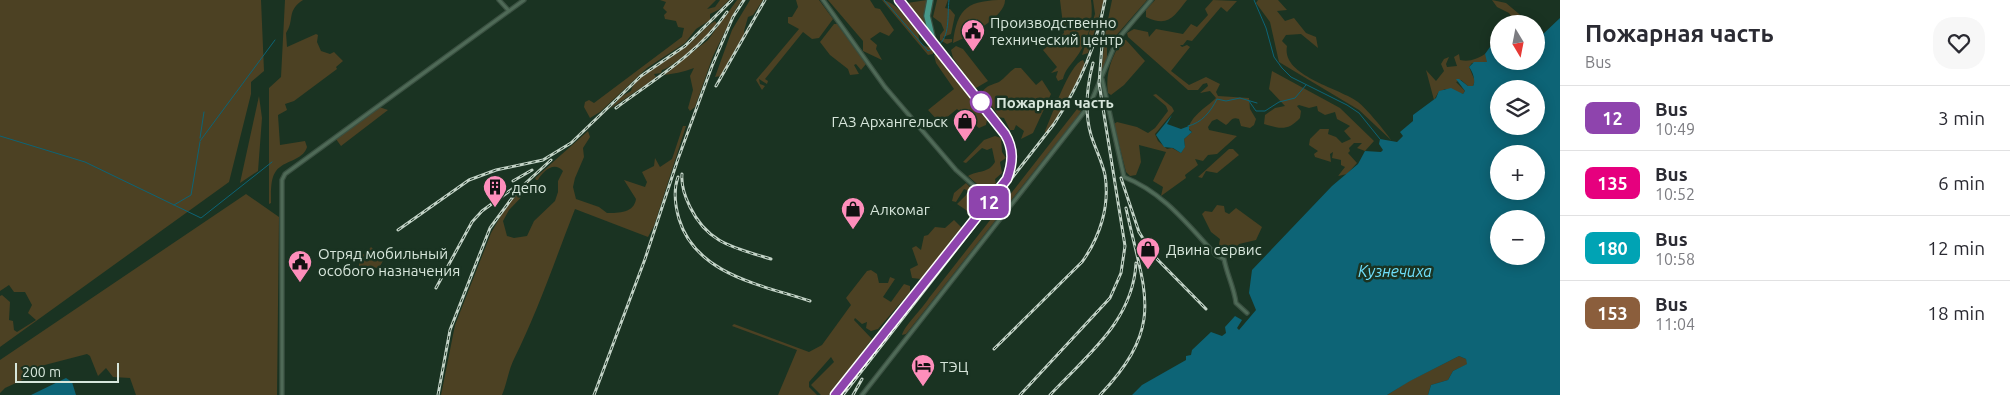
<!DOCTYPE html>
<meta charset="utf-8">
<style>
body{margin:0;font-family:Ubuntu,sans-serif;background:#f7f7f7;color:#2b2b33;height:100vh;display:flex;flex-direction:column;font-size:19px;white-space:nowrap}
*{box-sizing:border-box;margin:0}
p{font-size:16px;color:#7c7c81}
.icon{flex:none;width:28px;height:28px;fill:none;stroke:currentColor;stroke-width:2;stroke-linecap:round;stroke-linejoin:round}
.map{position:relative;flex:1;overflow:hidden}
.drawer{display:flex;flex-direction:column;background:#fff;width:450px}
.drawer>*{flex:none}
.badge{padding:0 10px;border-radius:8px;font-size:18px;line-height:32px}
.needle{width:32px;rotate:170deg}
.controls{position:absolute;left:1490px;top:15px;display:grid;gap:10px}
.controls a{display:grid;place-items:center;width:55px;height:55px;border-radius:50%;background:#fff;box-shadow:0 2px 12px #0003;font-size:25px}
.scale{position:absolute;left:15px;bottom:12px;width:104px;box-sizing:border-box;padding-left:5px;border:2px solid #d7e6db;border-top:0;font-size:14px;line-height:18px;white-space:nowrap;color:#d7e6db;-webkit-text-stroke:4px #1a3322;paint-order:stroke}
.map>.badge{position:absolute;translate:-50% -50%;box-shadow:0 0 0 2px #fff}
.round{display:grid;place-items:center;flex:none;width:52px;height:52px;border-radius:20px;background:#f7f7f7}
.summary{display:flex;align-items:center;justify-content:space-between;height:85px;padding:0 25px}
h1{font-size:24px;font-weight:700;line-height:38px}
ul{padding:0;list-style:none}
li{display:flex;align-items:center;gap:15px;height:65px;padding:0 25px;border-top:1px solid #e1e1e2}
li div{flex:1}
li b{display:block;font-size:19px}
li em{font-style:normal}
li .badge{min-width:55px;font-weight:700;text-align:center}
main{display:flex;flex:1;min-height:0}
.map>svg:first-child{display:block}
</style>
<main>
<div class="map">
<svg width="1560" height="395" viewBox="0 0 1560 395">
<rect width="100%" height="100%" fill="#1a3322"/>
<path fill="#4c4123" d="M0,0H261L264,71L251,82V94L229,182L0,347V296L2,295L10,302L9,320L13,321L14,330L17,332L36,320L28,313L32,305L25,292H14L9,285L0,291Z
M285,0H303C286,11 295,20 286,33L287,47L316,34L318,35L317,42L321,51L330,54L334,52L343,61L336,67L337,69L294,101L285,104L287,110L278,115L280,145L305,141L307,147C303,161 284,160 276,171C270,179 271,193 271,203L269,204V88L281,77Z
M660,0H716L707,9L715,7L720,0H729L720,9L710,14V20L696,29L685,43L647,68L600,112L590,118L584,107L585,102L589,100L594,103L682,37L684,28L678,27L676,21L665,19L664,15L667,12L663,8L666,2Z
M737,0H742L737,7L713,56L695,107L690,111L688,108L693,90L690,76L694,68C683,72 673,74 663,75L708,40Z
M750,0H763L753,15L748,17L744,31L745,36L725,72L721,76L715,77L732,30Z
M796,0H819L833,19L819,38L812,39L803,32L765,79L768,81L767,84L759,79L760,84L765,86L762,90L756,80L799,29L788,23V17H792L798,7Z
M828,0H870L875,8L880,9L894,30L889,36L880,32L870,39L877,45L876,49L882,60L863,51V41Z
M882,0C892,0 912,20 917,30C920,35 917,39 922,44C925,47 929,47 933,48V54L928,55Z
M927,0L925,10L926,23L923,25L907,3Z
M937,0H948L945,8L950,9L955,15L951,34L943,37L945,39H952V42L947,44L940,40V35L944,30L941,23L933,17Z
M1005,0C1006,16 967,38 953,43C957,7 969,0 1005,0Z
M1060,0H1091C1094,21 1088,42 1075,59C1070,66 1065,70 1063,79L1058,81L1056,77L1058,71L1051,73L1057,67L1043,50L1064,33Z
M1093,0H1104L1088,53L1082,55L1095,14Z
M1112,0H1147L1107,46V58L1101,74L1106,29Z
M1155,0H1187C1174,16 1169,28 1146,17V10Z
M1213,0L1237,1L1227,12L1221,7L1192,41L1187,40L1183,45H1180L1182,47L1187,45L1190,47L1171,71L1189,85L1206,77L1220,84L1216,92L1218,96L1249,98L1250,109L1256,119L1254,125L1250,128L1241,126L1239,119C1231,116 1231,122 1226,125L1217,119L1212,121L1208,127L1209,130L1237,136L1217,154L1208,155L1203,161L1195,159L1198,165L1185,175L1186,178L1161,196L1163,187L1153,181L1166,152L1139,145L1141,162L1136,175L1130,176L1126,172L1114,124L1117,122L1137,127L1148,133L1155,128L1168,111L1166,106L1153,95L1156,94L1172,107L1174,111L1155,134L1158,141L1167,149L1172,148L1181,153L1185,146L1184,139L1192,132L1188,128C1195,112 1205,109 1216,98L1210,91L1200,93L1208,86L1207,83L1203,84L1198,90H1188L1128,37L1127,33L1134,29L1148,32L1149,37L1156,29L1183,34L1191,24L1197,27L1208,15L1205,9Z
M1258,0H1278L1287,10L1277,11L1285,21L1294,18L1306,33L1316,37L1318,48L1301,34L1286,35L1282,41L1287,46C1281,76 1340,88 1358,102C1365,107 1386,132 1391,140L1359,110L1279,62L1270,22L1256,3Z
M1492,0L1506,3L1531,24H1516L1509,13L1497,7Z
M715,21L717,24L713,30L709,31L710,35C701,42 670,69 662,70L661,73L654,74L656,77L651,81L610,109L622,96L631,91C634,75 674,56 689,44C698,37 705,27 715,21Z
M834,24H837L866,64L861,70L856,64L854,65L859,74L850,75L848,69L830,55L820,42Z
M1122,40H1126L1145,61L1124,85L1111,95L1108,93C1105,73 1112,57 1122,40Z
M956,46L963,49L988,81L976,88L974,87L953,58L951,50Z
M1459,54L1460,60C1470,62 1477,59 1485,54L1488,60L1487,63H1472L1469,67L1475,81L1473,86H1468L1461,80L1456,82L1465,91L1463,94L1445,89L1438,93L1434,100L1426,70L1436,81L1444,71L1441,64L1444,59L1449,57L1446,64L1447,67L1457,66L1454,57Z
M934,55H937L987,120L986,125L979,128L957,109L940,123L928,110L954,89L936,63Z
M1083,60L1086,66L1048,134H1046L1045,131C1052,116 1069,64 1083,60Z
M1015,68H1021L1036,85L1042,80L1051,94L1033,133L1021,139L1024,131L1016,125L1014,130H1010L1004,118L998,117C996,108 986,103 982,92C987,85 992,85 999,82C1005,78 1009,72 1015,68Z
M1272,71L1340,108L1374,141L1365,151L1357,148L1362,143H1354L1349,148L1350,151L1348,153L1357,163L1347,174L1338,176L1345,167L1341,165V160L1332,158L1333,152L1330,154L1331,162L1315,157L1314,154L1318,151L1309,145L1310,139L1320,129H1329L1328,134L1336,137L1342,143L1351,139L1344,131L1350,126L1337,119L1335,112L1325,115L1318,111L1317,106L1309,108L1299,105L1297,106L1301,111L1300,118C1288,131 1280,129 1264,124L1265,115L1275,108L1285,106L1269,89Z
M259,96L262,118L258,171L240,183Z
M1081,104L1084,105L1078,116C1020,188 964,261 906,334L902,335C904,326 923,308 929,298Z
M379,107L388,110L341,146L336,139Z
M683,126H686L654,226L648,237L575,209C555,260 538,311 514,359C508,371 507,384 502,395H441L455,325L491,233C501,214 513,196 529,181L530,188L509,210L503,221L507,236L514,238L527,236L534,221L555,201L558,192V181L563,171C554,161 543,171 538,180H536L535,178L588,131L590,137L583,148L584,157L575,178L573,187L576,199L599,207L607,213C619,213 634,213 636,199L624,180L645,187L647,182L642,172L654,166L655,158L660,167L672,159Z
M995,136L1001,138L1002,152L1006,158L1000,162L1002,173L995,179L996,184L985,191L968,176C978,170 988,174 995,162L992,148L987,150L982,148L966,163L963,162L984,140Z
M1229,149H1233L1239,155L1217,173L1206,171L1202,178L1198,177Z
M966,183L983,200L969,216L966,210L957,204L968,193L967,190L964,189L956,202L952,201L954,193Z
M246,194L279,217L277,395H136L130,378L113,377L106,368L98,376L90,356L87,354L37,367L29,377L5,388L0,393V360Z
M1217,205L1224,206L1225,212L1229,214L1236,208L1262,227L1256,240L1239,244L1230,258L1226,257L1225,252L1218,250L1220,239L1211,232L1202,214L1205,211L1212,212Z
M954,220L962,228C946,242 938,266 921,279L912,278L910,269L918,265L912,248L916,246L921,250L924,236L928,235L935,227L945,228Z
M371,247L384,259L379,268L359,266V256L363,254L373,260L374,259L366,253Z
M871,270L877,274L879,283H888L890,277L895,279L883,297L891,302L904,284L910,286V292L878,329L871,331L866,328L867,322L862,324L855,318L854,320L872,339L829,395H821L811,385L834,362L831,357L809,382V387L817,395H778L797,350L732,326L734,324L809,352L822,345L851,305L846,298L867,271Z
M1459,356L1466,359L1468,364L1453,371L1448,380L1431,385L1428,395H1387L1409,381Z"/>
<path fill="#0d6476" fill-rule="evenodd" d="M1560,18V395H1428L1431,385L1448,380L1453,371L1467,364L1466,359L1459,356L1410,381L1387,395H1132L1142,385L1186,360V356L1191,355L1192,350L1211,332L1222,336L1226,333L1225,327L1235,316L1242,320L1237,328L1239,330L1256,310L1249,293L1252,270L1332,186L1358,164L1365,151L1381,152L1383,150L1379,144L1380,139L1397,142L1403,136L1400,132L1413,121V115L1436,98L1439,91L1451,88L1463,94L1465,91L1456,79H1459L1468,86H1473C1476,81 1473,72 1469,67L1474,62H1487L1485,54L1490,47L1499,43V61H1536V36H1541ZM1499,89H1536V126H1499ZM1499,154H1536V191H1499ZM1499,219H1536V256H1499Z
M1172,115L1167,124L1181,129L1189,126V130L1192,132L1184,139L1185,147L1181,153L1173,148L1164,147L1156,135Z
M66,378L72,382L76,395H31Z"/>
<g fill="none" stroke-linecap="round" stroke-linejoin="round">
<path stroke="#0d6476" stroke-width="1" d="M884,0L928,51L934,48
M1254,0L1266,28L1274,57L1282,68L1291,77L1347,105L1359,113L1380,139
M937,46C951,38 947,14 949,0
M1249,101L1256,111H1265L1279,102L1295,98L1306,85
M1188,126C1202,123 1211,111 1217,99L1226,101L1240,98L1257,103
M0,136L85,162L201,218L272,162
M200,138L204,112
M200,141L275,40
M174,205L191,195L200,142"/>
<g stroke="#3a5041" stroke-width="5.5">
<path id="street" d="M499,0L509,11
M823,0L885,87L956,170L990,200
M1102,79L1124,177C1163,192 1188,225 1216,255L1224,259C1227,275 1234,287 1236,303L1247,313
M282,395V180L285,174L524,0
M862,395L1084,112L1091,102L1117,40L1151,0"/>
</g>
<g stroke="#3a5041" stroke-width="8">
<path id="primary" d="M930,0L927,16L933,41
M835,395L1007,179C1013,163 1014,149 1005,134L899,0"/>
</g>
<use href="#street" stroke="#4f6a57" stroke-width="3"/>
<use href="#primary" stroke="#479989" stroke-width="5.5"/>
<g stroke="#c2d2c6" stroke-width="3">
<path id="rail" d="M716,86L765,0
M616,108C655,79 699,53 727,12
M682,174C681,185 685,197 690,207C708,244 735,248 771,259
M678,177C673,191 675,205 679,219C696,275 762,285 810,301
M1121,178L1139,232L1154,256L1206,309
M513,181L532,170
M398,230L469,180L496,170L543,160L571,143L641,76L685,46L732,0
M436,288L472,222L482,211L515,187
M994,349L1082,262C1100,237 1110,206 1105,175C1102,161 1095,148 1091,135C1084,111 1087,86 1093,63
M438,395L450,330L490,228L518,190L551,160
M594,395L645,259L678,159L712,66L733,17L744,0
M843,395L1054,124C1079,86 1097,45 1105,0
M853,395L862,379
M1020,395L1110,298L1121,273L1125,246L1099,83L1103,32
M1050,395C1087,355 1133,321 1136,263
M1100,395C1167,324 1144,293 1126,208"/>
</g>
<use href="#rail" stroke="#1a3322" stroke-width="1" stroke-dasharray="4" stroke-linecap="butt"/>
</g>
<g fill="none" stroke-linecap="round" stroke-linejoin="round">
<g stroke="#fff" stroke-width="11">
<path id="line" d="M835,395L1007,179C1013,163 1014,149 1005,134L899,0"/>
</g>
<use href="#line" stroke="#8e44ad" stroke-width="8"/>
</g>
<defs>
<g id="civic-pin" transform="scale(1.25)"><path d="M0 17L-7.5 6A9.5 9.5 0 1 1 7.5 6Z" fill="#fe8ebb" stroke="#1a3322"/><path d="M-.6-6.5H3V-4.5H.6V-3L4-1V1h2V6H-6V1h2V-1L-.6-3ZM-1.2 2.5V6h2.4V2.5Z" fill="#111"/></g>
<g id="shop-pin" transform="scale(1.25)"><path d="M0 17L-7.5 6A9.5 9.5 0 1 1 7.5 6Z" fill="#fe8ebb" stroke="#1a3322"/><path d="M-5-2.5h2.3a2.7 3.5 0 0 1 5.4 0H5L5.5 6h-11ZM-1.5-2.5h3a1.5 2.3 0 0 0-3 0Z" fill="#111"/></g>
<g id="building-pin" transform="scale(1.25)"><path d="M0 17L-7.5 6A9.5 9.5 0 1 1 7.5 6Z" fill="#fe8ebb" stroke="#1a3322"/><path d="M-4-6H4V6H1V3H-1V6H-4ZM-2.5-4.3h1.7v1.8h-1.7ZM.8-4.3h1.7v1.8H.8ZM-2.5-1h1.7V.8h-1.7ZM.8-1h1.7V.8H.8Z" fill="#111"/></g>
<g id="hotel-pin" transform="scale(1.25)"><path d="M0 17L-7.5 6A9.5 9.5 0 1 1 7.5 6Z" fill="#fe8ebb" stroke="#1a3322"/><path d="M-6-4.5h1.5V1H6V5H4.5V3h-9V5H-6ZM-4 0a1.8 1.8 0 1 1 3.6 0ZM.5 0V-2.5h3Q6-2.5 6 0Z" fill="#111"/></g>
</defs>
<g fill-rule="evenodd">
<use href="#civic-pin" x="973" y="31"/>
<use href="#shop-pin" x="965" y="121"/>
<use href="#building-pin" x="495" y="187"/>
<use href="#shop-pin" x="853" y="209"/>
<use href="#shop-pin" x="1148" y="249"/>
<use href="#civic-pin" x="300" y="262"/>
<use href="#hotel-pin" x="923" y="366"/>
</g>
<circle fill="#fff" stroke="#8e44ad" stroke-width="2.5" cx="981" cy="102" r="10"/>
<g text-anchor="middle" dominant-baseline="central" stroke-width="5" stroke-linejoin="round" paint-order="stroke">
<g font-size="15" fill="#d7e6db" stroke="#1a3322" text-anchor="start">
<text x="990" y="22">Производственно<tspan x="990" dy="17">технический центр</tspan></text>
<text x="948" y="121" text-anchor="end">ГАЗ Архангельск</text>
<text x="512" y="187">депо</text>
<text x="870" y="209">Алкомаг</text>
<text x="1166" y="249">Двина сервис</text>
<text x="318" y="253">Отряд мобильный<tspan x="318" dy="17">особого назначения</tspan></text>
<text x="940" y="366">ТЭЦ</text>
</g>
<g font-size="15" font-weight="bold" fill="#d7e6db" stroke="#1a3322" text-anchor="start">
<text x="996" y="102">Пожарная часть</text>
</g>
<g font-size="16" font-style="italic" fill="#6fdffb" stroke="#1a3322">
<text x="1395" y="271">Кузнечиха</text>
</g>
</g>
</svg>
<div class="controls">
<a><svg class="needle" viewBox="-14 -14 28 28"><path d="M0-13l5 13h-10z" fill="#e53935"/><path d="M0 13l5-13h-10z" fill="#7c7c81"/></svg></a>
<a><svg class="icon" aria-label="layers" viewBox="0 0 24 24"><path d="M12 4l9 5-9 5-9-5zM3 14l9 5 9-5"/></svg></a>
<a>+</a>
<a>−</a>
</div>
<div class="scale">200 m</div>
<b class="badge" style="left:989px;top:202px;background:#8e44ad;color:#fff">12</b>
</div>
<section class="drawer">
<div class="summary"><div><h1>Пожарная часть</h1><p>Bus</p></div><a class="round"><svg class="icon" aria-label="heart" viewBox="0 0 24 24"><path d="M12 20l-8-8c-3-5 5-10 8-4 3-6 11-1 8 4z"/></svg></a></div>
<ul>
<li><span class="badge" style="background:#8e44ad;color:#fff">12</span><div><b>Bus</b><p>10:49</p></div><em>3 min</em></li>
<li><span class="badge" style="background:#e6007e;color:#fff">135</span><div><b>Bus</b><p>10:52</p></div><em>6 min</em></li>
<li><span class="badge" style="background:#00a3b4;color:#fff">180</span><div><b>Bus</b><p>10:58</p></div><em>12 min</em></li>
<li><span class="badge" style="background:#8b5e3c;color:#fff">153</span><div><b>Bus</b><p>11:04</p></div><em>18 min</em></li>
</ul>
</section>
</main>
